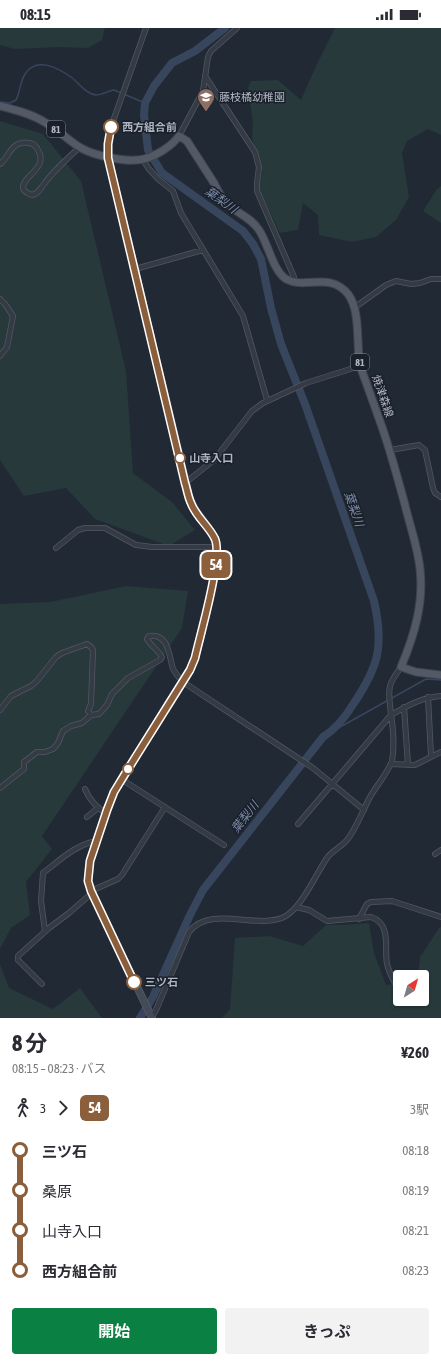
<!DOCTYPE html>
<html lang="ja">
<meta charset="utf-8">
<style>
body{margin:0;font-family:"Asap Condensed","Noto Sans JP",sans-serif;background:#f2f2f3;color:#2b2b33;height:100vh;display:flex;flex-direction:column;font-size:15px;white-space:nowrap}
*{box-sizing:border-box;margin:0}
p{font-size:13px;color:#7c7c81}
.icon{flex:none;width:22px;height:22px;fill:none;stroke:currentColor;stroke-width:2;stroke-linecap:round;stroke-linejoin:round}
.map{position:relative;height:990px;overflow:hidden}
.drawer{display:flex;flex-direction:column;background:#fff;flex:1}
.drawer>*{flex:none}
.badge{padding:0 8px;border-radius:6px;font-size:14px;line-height:26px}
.needle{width:26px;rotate:37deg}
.fabs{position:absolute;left:393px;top:942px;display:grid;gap:8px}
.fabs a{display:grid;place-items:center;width:36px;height:36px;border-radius:4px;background:#fff;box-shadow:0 1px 3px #0004;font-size:20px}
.map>.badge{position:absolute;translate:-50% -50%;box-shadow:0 0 0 2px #fff}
.legs{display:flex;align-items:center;gap:6px;height:44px;padding:0 12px;font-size:13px}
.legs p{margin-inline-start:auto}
.headline{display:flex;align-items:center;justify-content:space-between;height:68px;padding:0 12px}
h1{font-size:22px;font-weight:700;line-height:30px}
.action{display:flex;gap:8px;margin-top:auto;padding:8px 12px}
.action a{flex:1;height:46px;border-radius:4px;background:#0b8043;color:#fff;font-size:16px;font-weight:700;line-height:46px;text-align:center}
.action a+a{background:#f2f2f3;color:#2b2b33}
ul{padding:0 12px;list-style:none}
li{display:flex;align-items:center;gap:14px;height:40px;font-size:15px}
li i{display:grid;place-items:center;width:6px;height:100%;margin:0 5px;background:currentColor}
li i::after{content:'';width:10px;height:10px;margin:-5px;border:3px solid;border-radius:50%;background:#fff}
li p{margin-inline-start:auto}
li:first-child i{background:linear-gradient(#0000 50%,currentColor 0)}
li:last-child i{background:linear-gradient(currentColor 50%,#0000 0)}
.status{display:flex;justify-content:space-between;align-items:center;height:28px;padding:0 20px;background:#fff;direction:ltr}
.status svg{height:11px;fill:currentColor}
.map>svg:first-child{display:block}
</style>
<div class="status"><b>08:15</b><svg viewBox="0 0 49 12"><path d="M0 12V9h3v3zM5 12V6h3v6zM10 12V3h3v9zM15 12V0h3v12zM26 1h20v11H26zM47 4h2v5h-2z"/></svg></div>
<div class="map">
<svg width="441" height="990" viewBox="0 0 441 990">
<rect width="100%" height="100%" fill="#212934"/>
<path fill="#27393a" d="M0,0H105L102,12L88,20L58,19L15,21L0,17Z
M335,0H441V107L428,101L407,113L402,125L409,169L396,192L376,209L352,214L319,207L318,187L303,175L298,202L280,205L259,162L262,144L252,110L253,95L248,60L251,53L278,52L301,72L316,38Z
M0,93L43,106L81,153L126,343L133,445L172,474L195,502L169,518L95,491L66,460L24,468L0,432Z
M441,158V195L423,183L437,161Z
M126,558L188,563L182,600L42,808L52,821L26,854L30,887L11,900L0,921V576L50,574Z
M369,895L374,925L386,957L400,955V971H422V949H418L420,929L439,900L441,899V990H222L230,981L235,910L269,908L303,918L326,897H342Z
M0,936L9,960L53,981L80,960L102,990H0Z"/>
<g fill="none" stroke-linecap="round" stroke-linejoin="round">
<path stroke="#38465d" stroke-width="1.5" d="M0,74L10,75L16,72C20,64 20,54 25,46C36,28 58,40 71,49C79,55 86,66 96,67C102,67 108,63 114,62L145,75
M333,703L426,651L441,652"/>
<path stroke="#38465d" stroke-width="8" d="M140,990L153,969L190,887L203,862L323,709C336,701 346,688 354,675C379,638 384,617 374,573L305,376L281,316L271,280L261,231L253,216L243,203L162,145L148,122L144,87L145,75L154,58L172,35L195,23L225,0"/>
<g stroke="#525863" stroke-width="6">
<path id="street" d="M205,48L255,124L259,139L257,155V163L294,249L293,253
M179,108L203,63L208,29L211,23L237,0
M108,130V116L111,99L146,0
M143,132L149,141L158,151L173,163L181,185L243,288L267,372
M0,136C7,131 9,122 16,117C20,115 24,114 28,115C32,115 36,118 38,122C49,140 22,148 23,160C24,164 29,166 32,167C38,166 40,161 44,156C54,142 67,131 80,119
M135,241L203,222
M0,271L5,276L13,288L7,319L0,328
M354,280L386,257L396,253L411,256L420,255L431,251H441
M390,422L419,417L425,422L433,460L435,465L441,469
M185,455L214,432L252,383L263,375L306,355L360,338
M56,520L78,502L85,500H105L136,517L152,519H217
M428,669L431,728
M404,679L408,737
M0,682L11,668L31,658L36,654L56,629L62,625L87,616L91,619L93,622L91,676L88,683L91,687
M391,736L415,737L441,724
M121,751L224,817
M0,760L24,741V734L37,724H45L53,721L58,715L63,703L71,698L82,695L91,687L99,686L107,677L112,666L128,650L160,632L162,629C158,622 151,618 147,611L149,608C169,605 169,628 173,641C176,646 179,650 183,654L313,740L364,782
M85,761C90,773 96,778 106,786
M87,789L98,780
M298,796L391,687C409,677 420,670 441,668
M435,826L441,822
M91,863L118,851L122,847L165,779
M296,879L309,882L327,893L371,889C392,896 384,920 387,936C389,944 392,950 396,957H400
M359,891L367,876L371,874L392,873L441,889
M45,903L41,873L43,845C59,833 76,816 97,813
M42,956L18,932V928L49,900L69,885L92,865
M152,989L156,982L189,904C211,876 256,902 284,889C301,881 316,846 327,830C332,823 341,819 347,812C356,801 363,782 370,769C377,757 387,746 392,733C395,718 393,700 391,686C390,676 388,667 390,658C392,651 397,645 401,639"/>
</g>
<g stroke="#525863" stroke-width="8">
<path id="secondary" d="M108,130L191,476C198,487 209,498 215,511C223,530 200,607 195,631L190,642L125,745L114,764L107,782L90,833L88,853L91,863L152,990"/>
</g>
<g stroke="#3e444f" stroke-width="9">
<path id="primary" d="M0,78C16,82 32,86 46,95C59,102 69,113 81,120C95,128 128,135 144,131C156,128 172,118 179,108L187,113C196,127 205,141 214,155C217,161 221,169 225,174C236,185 251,189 259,202C268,215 273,243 286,251C306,262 329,243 348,266C361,283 356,316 360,337C362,344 365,351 367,357C372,371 377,385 382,399C391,425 398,451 405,477C410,498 418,520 420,541C424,576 414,608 401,639L416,644L441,647"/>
</g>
<use href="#street" stroke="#353b45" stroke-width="4.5"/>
<use href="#secondary" stroke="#434a58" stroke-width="6"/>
<use href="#primary" stroke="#535a65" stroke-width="7"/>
</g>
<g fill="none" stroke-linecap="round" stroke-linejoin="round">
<g stroke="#fff" stroke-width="9">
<path id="line-1" d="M111,99L108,116V130L185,455C187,461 188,469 191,475C196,489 209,498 215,511C223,530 200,607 195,630L190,642L125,746L114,764L107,782L90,833L88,853L91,863L134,954"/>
</g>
<use href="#line-1" stroke="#8b5e3c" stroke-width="6"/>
</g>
<defs>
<g id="school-pin" transform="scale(0.9)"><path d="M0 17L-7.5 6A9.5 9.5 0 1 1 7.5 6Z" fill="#8d6e63" stroke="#1a202a"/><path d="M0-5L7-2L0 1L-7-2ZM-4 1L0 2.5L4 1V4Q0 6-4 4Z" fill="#fff"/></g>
</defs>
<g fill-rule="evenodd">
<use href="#school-pin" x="206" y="69"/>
</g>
<g fill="#fff" stroke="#8b5e3c" stroke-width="2">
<circle cx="111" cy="99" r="7"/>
<circle cx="180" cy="430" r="5"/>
<circle cx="128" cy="741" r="5"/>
<circle cx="134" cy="954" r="7"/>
</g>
<g text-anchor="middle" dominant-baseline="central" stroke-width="3" stroke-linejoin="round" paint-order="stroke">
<g fill="#1a202a" stroke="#828894" stroke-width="1">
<rect x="47" y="93" width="18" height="16" rx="3"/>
<rect x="351" y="326" width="18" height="16" rx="3"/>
</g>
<g font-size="10" font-weight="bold" fill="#afb5c2">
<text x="56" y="101">81</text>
<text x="360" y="334">81</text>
</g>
<g font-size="11" fill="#afb5c2" stroke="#1a202a" text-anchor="start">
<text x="219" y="69">藤枝橘幼稚園</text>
</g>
<g font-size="11" font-weight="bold" fill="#afb5c2" stroke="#1a202a" text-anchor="start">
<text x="122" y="99">西方組合前</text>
<text x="189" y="430">山寺入口</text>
<text x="145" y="954">三ツ石</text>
</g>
<g font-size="11" fill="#afb5c2" stroke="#1a202a">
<text transform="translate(383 368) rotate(71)">焼津森線</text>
</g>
<g font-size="12" font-style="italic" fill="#7a8ba8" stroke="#1a202a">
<text transform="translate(221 172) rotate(36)">葉梨川</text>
<text transform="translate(354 481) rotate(71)">葉梨川</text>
<text transform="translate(245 789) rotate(-52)">葉梨川</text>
</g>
</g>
</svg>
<div class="fabs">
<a><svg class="needle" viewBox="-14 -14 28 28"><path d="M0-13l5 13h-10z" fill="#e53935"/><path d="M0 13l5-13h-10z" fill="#7c7c81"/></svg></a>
</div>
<b class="badge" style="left:216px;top:537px;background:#8b5e3c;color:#fff">54</b>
</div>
<section class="drawer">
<div class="headline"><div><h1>8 分</h1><p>08:15 – 08:23 · バス</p></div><b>¥260</b></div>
<div class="legs"><svg class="icon" aria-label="walk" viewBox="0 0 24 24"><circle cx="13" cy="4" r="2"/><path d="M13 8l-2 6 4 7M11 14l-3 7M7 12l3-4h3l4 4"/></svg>3<svg class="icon" aria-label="forward" viewBox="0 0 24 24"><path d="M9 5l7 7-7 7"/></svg><b class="badge" style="background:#8b5e3c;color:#fff">54</b><p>3駅</p></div>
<ul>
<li><i style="color:#8b5e3c"></i><b>三ツ石</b><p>08:18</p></li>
<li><i style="color:#8b5e3c"></i><span>桑原</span><p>08:19</p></li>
<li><i style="color:#8b5e3c"></i><span>山寺入口</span><p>08:21</p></li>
<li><i style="color:#8b5e3c"></i><b>西方組合前</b><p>08:23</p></li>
</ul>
<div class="action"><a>開始</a><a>きっぷ</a></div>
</section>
